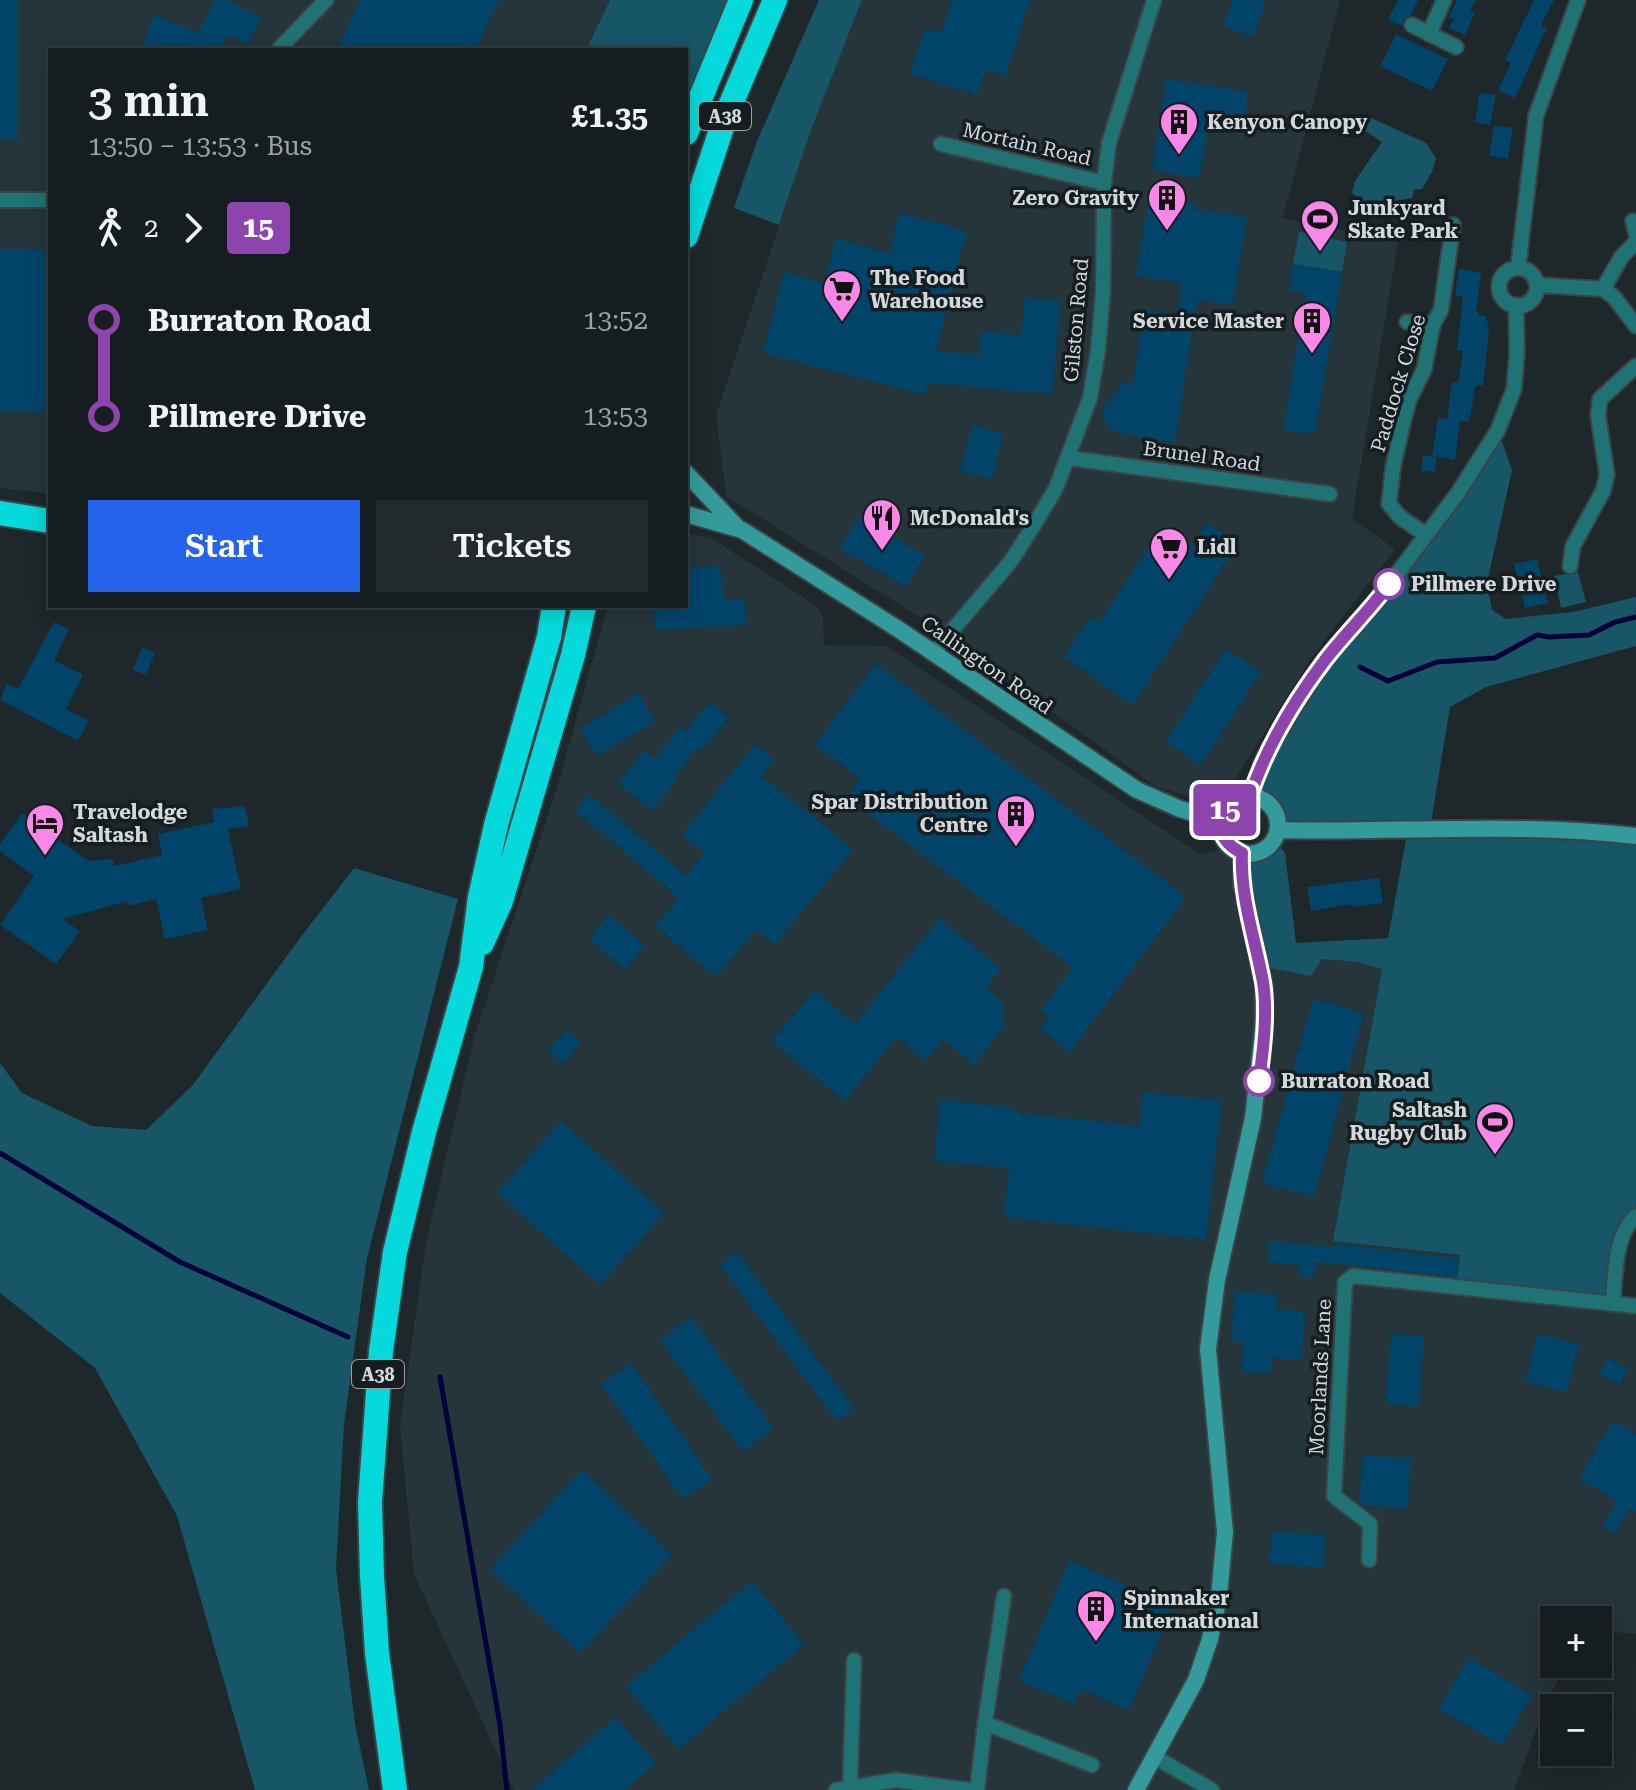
<!DOCTYPE html>
<meta charset="utf-8">
<style>
body{margin:0;font-family:"Roboto Serif",serif;background:#232a2d;color:#f1f3f6;height:100vh;display:flex;flex-direction:column;font-size:30px;white-space:nowrap}
*{box-sizing:border-box;margin:0}
p{font-size:26px;color:#9ea2a5}
.icon{flex:none;width:44px;height:44px;fill:none;stroke:currentColor;stroke-width:2;stroke-linecap:round;stroke-linejoin:round}
.map{position:relative;flex:1;overflow:hidden}
.drawer{position:absolute;left:48px;top:48px;width:640px;height:560px;display:flex;flex-direction:column;background:#161d20;border-radius:0px;box-shadow:0 4px 20px #0003,0 0 0 2px #353b3e}
.drawer>*{flex:none}
.badge{padding:0 16px;border-radius:6px;font-size:28px;line-height:52px}
.fabs{position:absolute;left:1540px;top:1606px;display:grid;gap:16px}
.fabs a{display:grid;place-items:center;width:72px;height:72px;border-radius:0px;background:#161d20;box-shadow:0 4px 20px #0003,0 0 0 2px #353b3e;font-size:40px}
.map>.badge{position:absolute;translate:-50% -50%;box-shadow:0 0 0 4px #fff}
.legs{display:flex;align-items:center;gap:12px;height:88px;padding:0 40px;font-size:26px}
.legs p{margin-inline-start:auto}
.headline{display:flex;align-items:center;justify-content:space-between;height:136px;padding:0 40px}
h1{font-size:44px;font-weight:600;line-height:60px}
.action{display:flex;gap:16px;margin-top:auto;padding:16px 40px}
.action a{flex:1;height:92px;border-radius:0px;background:#2563eb;color:#fff;font-size:32px;font-weight:600;line-height:92px;text-align:center}
.action a+a{background:#232a2d;color:#f1f3f6}
ul{padding:0 40px;list-style:none}
li{display:flex;align-items:center;gap:28px;height:96px;font-size:30px}
li i{display:grid;place-items:center;width:12px;height:100%;margin:0 10px;background:currentColor}
li i::after{content:'';width:20px;height:20px;margin:-10px;border:6px solid;border-radius:50%;background:#161d20}
li p{margin-inline-start:auto}
li:first-child i{background:linear-gradient(#0000 50%,currentColor 0)}
li:last-child i{background:linear-gradient(currentColor 50%,#0000 0)}
.map>svg:first-child{display:block}
</style>
<div class="map">
<svg width="1636" height="1790" viewBox="0 0 1636 1790">
<rect width="100%" height="100%" fill="#1e272a"/>
<path fill="#25353a" d="M0,0H610L586,50H50V494L0,488Z
M862,0H1340L1283,218L1398,242L1352,519L1395,549L1312,657L1232,784L1203,801L1155,786L932,625L726,496L716,415L811,130Z
M686,534L709,537L814,604L823,615L824,645L886,646L1200,854L1231,847L1242,853L1251,929L1321,959L1358,962L1382,968L1334,1241L1460,1255L1457,1287L1636,1306V1634L1598,1631V1620H1554V1664H1566L1546,1703L1514,1790H514L414,1574L400,1427L426,1242L474,1038L558,784L608,606H686Z"/>
<path fill="#165667" d="M610,0H728L686,105V50H586Z
M819,0H862L811,130L779,225L734,208L757,141Z
M1367,116L1426,143L1436,158L1432,172L1422,189L1414,190L1412,198L1367,206L1352,193L1355,181L1382,142L1367,132L1343,129Z
M1299,232L1347,242L1342,272L1293,264Z
M1498,430L1512,470L1487,583L1492,610L1506,619L1573,612L1636,597V646L1486,687L1450,707L1430,828L1636,836V1205L1628,1223L1613,1304L1456,1288L1460,1255L1333,1241L1382,969L1358,962L1322,959L1311,976L1259,966L1242,853L1258,852L1274,840L1285,853L1296,943L1388,938L1408,829L1278,830C1277,810 1269,800 1250,796L1293,709Z
M1578,572L1586,602L1561,608L1554,576Z
M354,868L458,899L367,1258L344,1424L336,1569L355,1724L369,1790H255L177,1516L95,1368L0,1293V1063L22,1093L92,1126L146,1130L192,1086L300,938Z"/>
<g fill="none" stroke-linecap="round" stroke-linejoin="round">
<path stroke="#00003a" stroke-width="5" d="M1360,667L1388,681L1437,662L1495,658L1537,635L1549,637L1589,635L1615,622L1636,617
M0,1153L180,1262L348,1337
M440,1377L500,1725L507,1790"/>
</g>
<path fill="#00446a" d="M0,0H18V140H0Z
M215,0H226L261,17L248,44L227,34L221,50H141L154,15L198,33Z
M361,0H499L476,50H337Z
M952,0H1030L1006,76L986,70L977,95L910,74L925,28L941,33Z
M1233,0H1266L1253,37L1223,26Z
M1398,0H1418L1411,15L1404,20L1402,26L1388,19Z
M1457,0H1476L1470,11L1475,13L1465,35L1449,28L1454,19L1449,17Z
M1534,0H1554L1541,25L1547,28L1515,98L1498,90L1511,63L1505,60Z
M1396,34L1448,59L1432,91L1380,66Z
M1166,79L1248,92L1242,130L1209,125L1199,178L1152,170Z
M1480,93L1496,95L1490,125L1475,122Z
M1494,125L1513,128L1508,159L1489,156Z
M1149,196L1195,203L1194,209L1247,217L1233,305L1197,300L1175,443L1112,432L1102,416L1106,403L1112,401L1113,390L1119,392L1121,382L1133,384L1144,309L1177,314L1182,283L1136,276Z
M899,213L967,231L936,351L979,355L982,331L1021,335L1025,298L1061,301L1052,394L928,383L925,395L763,353L784,272L824,283L836,239L890,253Z
M0,249H50V411H0Z
M1293,264L1342,272L1315,434L1283,430L1306,293L1289,290Z
M1459,269L1481,273L1476,312H1479L1478,315L1486,316L1489,329L1483,386L1476,385L1469,422L1460,421L1455,460L1432,456L1438,418L1447,419L1452,382L1458,383L1463,351L1457,350L1463,297L1455,295Z
M972,425L1003,433L992,479L960,471Z
M1423,455L1436,457L1435,472L1421,471Z
M858,517L925,555L907,587L840,549Z
M1207,523L1238,543L1133,705L1064,657L1090,617L1099,623L1162,526L1192,546Z
M1537,559L1548,603L1525,608L1514,564Z
M720,566L725,600L745,599L746,625L655,630L654,607L686,606V568Z
M54,622L69,629L54,660L83,675L66,709L89,721L78,741L0,700L7,683L18,689Z
M142,647L155,653L146,675L133,670Z
M1226,649L1261,672L1201,765L1165,742Z
M876,664L1186,897L1070,1052L1040,1029L1049,1016L1041,1010L1073,968L847,798L861,779L815,745Z
M638,693L655,721L597,756L580,729Z
M710,702L729,718L702,750L698,747L674,777L677,780L652,811L618,783L645,750L655,759L680,728L685,732Z
M755,744L774,760L761,776L853,849L775,945L756,929L716,977L655,926L679,898L576,811L589,794L686,876L704,853L682,835Z
M245,806L249,826L228,829L241,889L201,898L208,930L165,939L156,899L129,906L128,901L62,919L80,931L56,964L0,925L34,876L0,851V844L22,813L88,861L113,859L115,866L162,855L158,834L214,822L212,809Z
M1379,878L1383,903L1352,907V904L1311,911L1307,887Z
M609,915L645,945L625,969L589,939Z
M939,919L1001,968L986,988L1004,1004V1026L975,1065L943,1039L926,1062L897,1037L844,1101L772,1041L815,990L855,1024Z
M1313,999L1364,1013L1314,1197L1262,1183Z
M566,1030L581,1043L563,1064L548,1051Z
M1143,1092L1222,1101L1206,1240L1004,1217L1009,1168L934,1161L940,1100L1012,1107L1011,1112L1140,1126Z
M561,1121L664,1213L600,1285L497,1193Z
M1269,1241L1336,1247V1244L1459,1259L1457,1277L1316,1261L1314,1278L1299,1277L1300,1265L1267,1262Z
M737,1252L854,1408L837,1421L720,1265Z
M1235,1292L1277,1294L1276,1309L1305,1311L1302,1360L1272,1358L1271,1373L1241,1372L1243,1342L1231,1341Z
M691,1317L774,1428L743,1451L660,1340Z
M1391,1334L1424,1336L1419,1406L1386,1404Z
M1537,1334L1579,1344L1567,1392L1525,1382Z
M1608,1358L1628,1369L1619,1385L1599,1374Z
M631,1363L712,1479L683,1499L601,1384Z
M1613,1420L1636,1434V1512L1629,1509L1615,1534L1602,1526L1617,1501L1579,1479Z
M1363,1455L1411,1459L1408,1509L1362,1505L1359,1502Z
M582,1470L672,1555L580,1653L490,1569Z
M1272,1531L1326,1535L1324,1568L1269,1563Z
M1069,1561L1173,1605L1129,1710L1080,1689L1074,1704L1019,1681Z
M752,1581L804,1645L678,1749L626,1686Z
M1469,1658L1532,1695L1502,1746L1439,1709Z
M615,1717L656,1763L625,1790H532Z"/>
<g fill="none" stroke-linecap="round" stroke-linejoin="round">
<g stroke="#3b4346" stroke-width="18">
<path id="street" d="M1412,25L1456,47
M1429,34L1444,0
M278,50L326,0
M941,144L1104,183
M0,200H50
M1633,221L1636,234
M1518,268L1536,116L1578,0
M1499 287a19 19 0 1 1 38 0a19 19 0 1 1-38 0Z
M1537,285L1603,289L1614,297L1636,326
M1603,289L1622,256L1636,242
M1407,322L1433,324
M1069,458L1330,494
M1426,535L1400,517L1389,504L1393,467L1404,419L1409,400L1424,370L1433,324L1441,310L1453,225
M1570,566L1573,546L1603,491L1607,475L1598,415L1600,399L1636,366
M934,652L1011,561L1034,525L1056,488L1090,398L1098,350L1103,292L1104,183L1109,143L1154,0
M1250,796L1264,757L1325,659L1375,603L1458,493L1498,430L1514,389L1517,353L1516,305
M1613,1304C1615,1277 1614,1235 1636,1216
M1369,1560L1370,1524L1334,1496L1345,1282L1353,1276L1636,1306
M985,1723L1004,1596
M1155,1757L1212,1790
M850,1786L854,1660
M836,1790L896,1780L969,1790
M977,1790L985,1723L1092,1765"/>
</g>
<g stroke="#3b4346" stroke-width="20">
<path id="secondary" d="M686,473L737,527
M686,514L742,530L898,629L1137,790L1180,809L1221,821
M1220 825a29 29 0 1 1 58 0a29 29 0 1 1-58 0Z
M1278,830C1398,833 1516,822 1636,836
M1136,1790L1196,1680L1210,1639L1219,1596L1225,1532L1208,1349L1217,1280L1253,1118L1263,1029L1264,985L1242,883V853"/>
</g>
<g stroke="#3b4346" stroke-width="28">
<path id="highway" d="M686,133L741,0
M686,236L725,118L775,0
M0,513L50,521
M482,943L501,901L573,655L584,606
M395,1790L377,1653L372,1576L370,1502L381,1351L395,1252L424,1132L471,967L480,897L496,825L549,637L554,606"/>
</g>
<use href="#street" stroke="#1f7374" stroke-width="14"/>
<use href="#secondary" stroke="#339b9c" stroke-width="16"/>
<use href="#highway" stroke="#05d9db" stroke-width="24"/>
</g>
<g fill="none" stroke-linecap="round" stroke-linejoin="round">
<g stroke="#fff" stroke-width="18">
<path id="line-1" d="M1259,1081C1263,1051 1268,1012 1263,982C1255,938 1240,897 1242,853C1209,837 1215,803 1250,796C1266,748 1294,701 1325,660C1345,634 1369,611 1389,584"/>
</g>
<use href="#line-1" stroke="#8e44ad" stroke-width="12"/>
</g>
<defs>
<g id="building-pin" transform="scale(2)"><path d="M0 17L-7.5 6A9.5 9.5 0 1 1 7.5 6Z" fill="#f987e8" stroke="#151d20"/><path d="M-4-6H4V6H1V3H-1V6H-4ZM-2.5-4.3h1.7v1.8h-1.7ZM.8-4.3h1.7v1.8H.8ZM-2.5-1h1.7V.8h-1.7ZM.8-1h1.7V.8H.8Z" fill="#111"/></g>
<g id="stadium-pin" transform="scale(2)"><path d="M0 17L-7.5 6A9.5 9.5 0 1 1 7.5 6Z" fill="#f987e8" stroke="#151d20"/><path d="M0-5a6.5 5 0 1 0 0 10a6.5 5 0 1 0 0-10ZM-3.5-1.8h7v3.6h-7Z" fill="#111"/></g>
<g id="supermarket-pin" transform="scale(2)"><path d="M0 17L-7.5 6A9.5 9.5 0 1 1 7.5 6Z" fill="#f987e8" stroke="#151d20"/><path d="M-6-5.5h2.5l.6 2H6L4.5 2H-2.5L-4.4-4H-6ZM-1.5 3.2a1.3 1.3 0 1 0 .1 0ZM3 3.2a1.3 1.3 0 1 0 .1 0Z" fill="#111"/></g>
<g id="restaurant-pin" transform="scale(2)"><path d="M0 17L-7.5 6A9.5 9.5 0 1 1 7.5 6Z" fill="#f987e8" stroke="#151d20"/><path d="M-5-6h1v4h1v-4h1v4h1v-4h1v5L-1.5 .5V6h-2V.5L-5-1ZM5-6V6H3V1.5H1.5Q1.5-4 5-6Z" fill="#111"/></g>
<g id="hotel-pin" transform="scale(2)"><path d="M0 17L-7.5 6A9.5 9.5 0 1 1 7.5 6Z" fill="#f987e8" stroke="#151d20"/><path d="M-6-4.5h1.5V1H6V5H4.5V3h-9V5H-6ZM-4 0a1.8 1.8 0 1 1 3.6 0ZM.5 0V-2.5h3Q6-2.5 6 0Z" fill="#111"/></g>
</defs>
<g fill-rule="evenodd">
<use href="#building-pin" x="1179" y="122"/>
<use href="#building-pin" x="1167" y="198"/>
<use href="#stadium-pin" x="1320" y="219"/>
<use href="#supermarket-pin" x="842" y="289"/>
<use href="#building-pin" x="1312" y="321"/>
<use href="#restaurant-pin" x="882" y="518"/>
<use href="#supermarket-pin" x="1169" y="547"/>
<use href="#building-pin" x="1016" y="814"/>
<use href="#hotel-pin" x="45" y="823"/>
<use href="#stadium-pin" x="1495" y="1122"/>
<use href="#building-pin" x="1096" y="1609"/>
</g>
<g fill="#fff" stroke="#8e44ad" stroke-width="4">
<circle cx="1389" cy="584" r="14"/>
<circle cx="1259" cy="1081" r="14"/>
</g>
<g text-anchor="middle" dominant-baseline="central" stroke-width="7" stroke-linejoin="round" paint-order="stroke">
<g fill="#151d20" stroke="#9aa1a3" stroke-width="2">
<rect x="699" y="102" width="52" height="28" rx="6"/>
<rect x="352" y="1360" width="52" height="28" rx="6"/>
</g>
<g font-size="18" font-weight="bold" fill="#d3d9db">
<text x="725" y="116">A38</text>
<text x="378" y="1374">A38</text>
</g>
<g font-size="20" font-weight="bold" fill="#d3d9db" stroke="#151d20" text-anchor="start">
<text x="1207" y="122">Kenyon Canopy</text>
<text x="1139" y="198" text-anchor="end">Zero Gravity</text>
<text x="1348" y="208">Junkyard<tspan x="1348" dy="23">Skate Park</tspan></text>
<text x="870" y="278">The Food<tspan x="870" dy="23">Warehouse</tspan></text>
<text x="1284" y="321" text-anchor="end">Service Master</text>
<text x="910" y="518">McDonald's</text>
<text x="1197" y="547">Lidl</text>
<text x="988" y="802" text-anchor="end">Spar Distribution<tspan x="988" dy="23">Centre</tspan></text>
<text x="73" y="812">Travelodge<tspan x="73" dy="23">Saltash</tspan></text>
<text x="1467" y="1110" text-anchor="end">Saltash<tspan x="1467" dy="23">Rugby Club</tspan></text>
<text x="1124" y="1598">Spinnaker<tspan x="1124" dy="23">International</tspan></text>
</g>
<g font-size="20" fill="#d3d9db" stroke="#151d20">
<text transform="translate(1027 144) rotate(13)">Mortain Road</text>
<text transform="translate(1076 320) rotate(-85)">Gilston Road</text>
<text transform="translate(1398 383) rotate(-73)">Paddock Close</text>
<text transform="translate(1202 456) rotate(8)">Brunel Road</text>
<text transform="translate(987 665) rotate(35)">Callington Road</text>
<text transform="translate(1320 1377) rotate(-87)">Moorlands Lane</text>
</g>
<g font-size="20" font-weight="bold" fill="#d3d9db" stroke="#151d20" text-anchor="start">
<text x="1411" y="584">Pillmere Drive</text>
<text x="1281" y="1081">Burraton Road</text>
</g>
</g>
</svg>
<div class="fabs">
<a>+</a>
<a>−</a>
</div>
<b class="badge" style="left:1225px;top:810px;background:#8e44ad;color:#fff">15</b>
<section class="drawer">
<div class="headline"><div><h1>3 min</h1><p>13:50 – 13:53 · Bus</p></div><b>£1.35</b></div>
<div class="legs"><svg class="icon" aria-label="walk" viewBox="0 0 24 24"><circle cx="13" cy="4" r="2"/><path d="M13 8l-2 6 4 7M11 14l-3 7M7 12l3-4h3l4 4"/></svg>2<svg class="icon" aria-label="forward" viewBox="0 0 24 24"><path d="M9 5l7 7-7 7"/></svg><b class="badge" style="background:#8e44ad;color:#fff">15</b></div>
<ul>
<li><i style="color:#8e44ad"></i><b>Burraton Road</b><p>13:52</p></li>
<li><i style="color:#8e44ad"></i><b>Pillmere Drive</b><p>13:53</p></li>
</ul>
<div class="action"><a>Start</a><a>Tickets</a></div>
</section>
</div>
